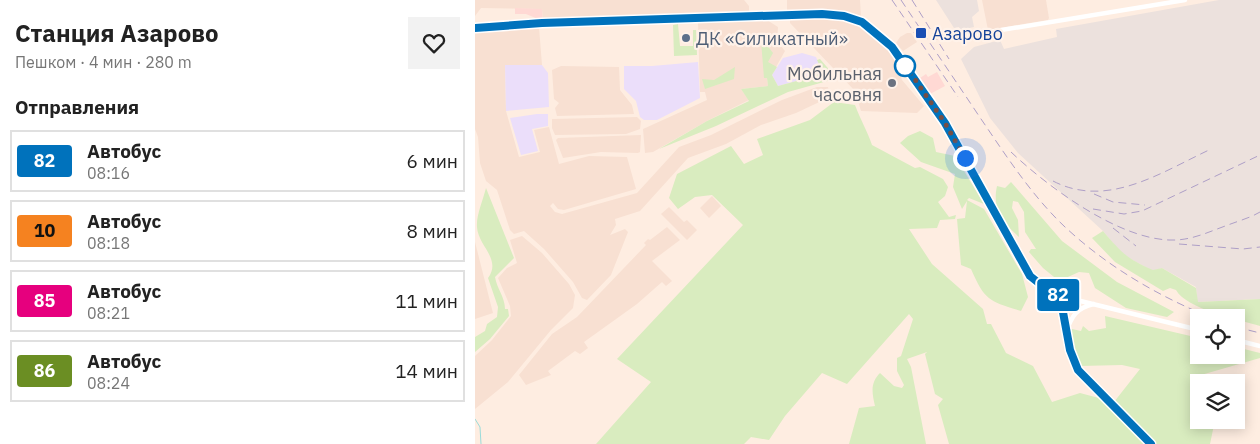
<!DOCTYPE html>
<html lang="ru">
<meta charset="utf-8">
<style>
body{margin:0;font-family:"IBM Plex Sans",sans-serif;background:#f2f2f2;color:#222;height:100vh;display:flex;flex-direction:column;font-size:19px;white-space:nowrap}
*{box-sizing:border-box;margin:0}
p{font-size:16px;color:#767676}
.icon{flex:none;width:28px;height:28px;fill:none;stroke:currentColor;stroke-width:2;stroke-linecap:round;stroke-linejoin:round}
.map{position:relative;flex:1;overflow:hidden}
.sheet{display:flex;flex-direction:column;background:#fff;width:475px}
.sheet>*{flex:none}
.badge{padding:0 10px;border-radius:4px;font-size:18px;line-height:32px}
.fabs{position:absolute;left:715px;top:309px;display:grid;gap:10px}
.fabs a{display:grid;place-items:center;width:55px;height:55px;border-radius:0px;background:#fff;box-shadow:0 2px 12px #0003;font-size:25px}
.you{position:absolute;width:25px;height:25px;margin:-12px;border:4px solid #fff;border-radius:50%;background:#1a73e8;box-shadow:0 0 0 8px #1a73e833}
.map>.badge{position:absolute;translate:-50% -50%;box-shadow:0 0 0 2px #fff}
h2{padding:0 15px;font-size:19px;line-height:45px}
.round{display:grid;place-items:center;flex:none;width:52px;height:52px;border-radius:0px;background:#f2f2f2}
.overview{display:flex;align-items:center;justify-content:space-between;height:85px;padding:0 15px}
h1{font-size:24px;font-weight:800;line-height:38px}
ul{padding:0;list-style:none}
li{display:flex;align-items:center;gap:15px;height:62px;margin:0 10px 8px;padding:0 5px;border:2px solid #e0e0e0;border-radius:0px}
li div{flex:1}
li b{display:block;font-size:19px}
li em{font-style:normal}
li .badge{min-width:55px;font-weight:700;text-align:center}
main{display:flex;flex:1;min-height:0}
.map>svg:first-child{display:block}
</style>
<main>
<section class="sheet">
<div class="overview"><div><h1>Станция Азарово</h1><p>Пешком · 4 мин · 280 m</p></div><a class="round"><svg class="icon" aria-label="heart" viewBox="0 0 24 24"><path d="M12 20l-8-8c-3-5 5-10 8-4 3-6 11-1 8 4z"/></svg></a></div>
<h2>Отправления</h2>
<ul>
<li><span class="badge" style="background:#0072bc;color:#fff">82</span><div><b>Автобус</b><p>08:16</p></div><em>6 мин</em></li>
<li><span class="badge" style="background:#f58220;color:#111">10</span><div><b>Автобус</b><p>08:18</p></div><em>8 мин</em></li>
<li><span class="badge" style="background:#e6007e;color:#fff">85</span><div><b>Автобус</b><p>08:21</p></div><em>11 мин</em></li>
<li><span class="badge" style="background:#6b8e23;color:#fff">86</span><div><b>Автобус</b><p>08:24</p></div><em>14 мин</em></li>
</ul>
</section>
<div class="map">
<svg width="785" height="444" viewBox="0 0 785 444">
<rect width="100%" height="100%" fill="#feede1"/>
<path fill="#f8e0d2" d="M0,0H269L274,6V12L68,21L67,9L6,8L0,16Z
M312,0H385L386,17L358,11H312Z
M507,0H571L574,18L573,20L513,30Z
M315,17L369,19L388,26L409,43L419,54L427,80L449,106L442,113L386,111L380,91L315,23Z
M292,20L303,27L302,41L310,51L301,67L298,66L292,77L293,86L266,89L274,100L232,121L178,152L170,153L168,129L232,100L230,92H225L223,22Z
M64,27L67,65H30L31,111L44,157L65,152L59,130L74,127L84,164L114,156L152,157L161,189L89,210L83,209L78,203L75,206L80,212L87,214L162,193L204,147L236,135L307,100L342,87H353L355,97L321,113L286,125L251,144L213,158L165,211L140,219L141,225L135,235L150,229L153,232L136,275L112,300L107,298L98,282L69,249L49,231L39,234L35,230L22,190L11,181L5,163L3,137L0,129V31Z
M432,33H436L442,42L428,51L421,43L425,37Z
M86,66L144,67L145,90L157,105L159,114L82,116L80,108L84,103L79,99L77,70Z
M162,117L166,121L165,129L151,134L80,135L77,128V119Z
M166,135L165,152L163,153L126,152L88,158L81,140L83,138Z
M237,196L246,206L234,218L225,208Z
M194,207L209,222L212,220L222,230L212,240L186,214Z
M192,227L205,240L177,261L197,281L191,286L187,282L162,304L109,342L113,348L105,354L100,351L73,371L76,375L51,385L44,375L77,334L102,317L171,245L169,243L173,239L175,240Z
M47,236L67,253L94,284L100,295L98,308L76,330L33,382L0,409V356L17,340L36,316L35,306L23,278L32,268L42,263L35,240Z
M0,242L18,313L0,319Z"/>
<path fill="#ffd9d4" d="M40,8L67,9L68,21L51,14H40Z
M462,72L470,86L455,94L445,78L451,74L453,77Z"/>
<path fill="#ece1dd" d="M461,0H502L504,11L497,17L499,27L485,30L484,27L479,28Z
M744,0H785V299L722,302L721,287L687,268L678,271L648,255L628,231L543,153L515,118L486,59L499,47L525,40L529,49L582,37L581,29Z"/>
<path fill="#ebdefa" d="M327,53L341,57L347,71L340,76L303,86L297,75L308,58Z
M223,62L225,98L182,120H169L165,117L161,101L149,89V66H177Z
M30,65H67L73,73L74,107L31,111Z
M62,114H73V126L57,129L63,151L46,155L35,118Z"/>
<path fill="#d9ecbf" d="M203,24L205,46H218V30H221L222,55L199,56L198,25Z
M288,40L298,53L293,62L302,67L297,75L303,86L340,76L347,71L342,60L345,59L358,74L356,80L313,92L241,126L184,149L232,121L274,101L266,89L293,86L292,78H289L286,41Z
M260,67L259,79L230,89L227,79L239,80Z
M359,102L380,105C385,119 392,130 397,145L440,168L445,167L468,179L473,187L470,196L463,202L474,217L481,215L480,219L465,220L462,228L434,229L457,264L508,309L512,324H516L531,353L558,366L577,402L605,393L639,402L665,369L647,365L605,366C598,354 594,344 595,330L597,329L606,331L608,326L614,331L631,328L630,316L724,338V355H761V347L785,353V358L726,375L728,382H724V420H740L735,444H474L463,405L468,399L460,394L450,354L452,352L432,359L436,367L451,444H374L384,408L400,406C397,393 395,383 405,373L419,386L427,388L429,385L422,371V358L426,356L438,319L434,314L372,384L347,373L310,416L294,440L276,437L269,444H121L176,382L142,359L268,225L237,195L220,197L203,209L194,198L202,174L256,146L269,164L288,155L282,139L335,120Z
M445,131L458,138L461,152L480,156L509,204L494,198L492,200L509,209L547,274L553,297L546,311C514,301 510,301 496,269L486,265L482,219L490,218L492,201L487,209L478,187L480,174L446,162L425,143L433,136Z
M536,182L587,241L642,282L699,312L692,317L651,308L620,288L614,273L604,272L584,281L568,268L554,252L556,249H561L550,232L549,212L543,202L538,201L537,208L543,220L544,237C527,221 517,209 522,186L530,188Z
M11,188L39,258L20,277C22,289 30,297 30,309H33L34,316L15,339L0,352V337L10,331L12,324L22,317L23,307L13,278C27,259 3,246 2,227C1,216 8,200 11,188Z
M628,231C646,252 652,259 678,270L687,268L721,288L723,302L785,299V326C765,320 711,309 701,290L695,288L688,291L640,262L617,238Z"/>
<g fill="none" stroke-linecap="round" stroke-linejoin="round">
<path stroke="#9adbd9" stroke-width="1" d="M0,419L5,427L6,444"/>
<path stroke="#fff" stroke-width="4.5" d="M0,28L280,15L347,14L378,18L387,22L414,43L450,94L482,144L555,275L570,288L585,296L724,330
M484,37L710,0
M585,296L595,350L603,370L676,444
M591,332C597,316 601,308 619,304
M761,340L785,346"/>
<path stroke="#ae9fc7" stroke-width="1" stroke-dasharray="8 5" stroke-linecap="butt" d="M417,0L483,97
M426,0C452,39 478,77 504,116C530,154 556,195 590,227C633,267 683,296 737,318
M437,0L474,59
M536,152C573,187 642,238 694,240C716,241 733,232 753,225C763,221 775,218 785,212
M578,181C632,209 685,173 734,150
M619,194L638,202L670,205
M618,209L649,214L667,211L785,155
M638,228L661,246
M704,244L768,249L785,247
M761,327L785,333"/>
</g>
<g fill="none" stroke-linecap="round" stroke-linejoin="round">
<g stroke="#fff" stroke-width="11">
<path id="line" d="M0,28L67,23L347,14L369,16L387,22L417,47L470,123L555,276L570,288L585,296L595,350L603,370L676,444"/>
</g>
<use href="#line" stroke="#0072bc" stroke-width="8"/>
<path stroke="#764f46" stroke-width="5" stroke-dasharray="0 9" d="M430,66L428,62L470,123L490,158"/>
</g>
<rect fill="#1a4fb4" stroke="#fff2e9" stroke-width="2" x="440" y="27" width="12" height="12" rx="2.5"/>
<circle fill="#5c6f8a" stroke="#fff2e9" stroke-width="2" cx="211" cy="38" r="5"/>
<circle fill="#fff" stroke="#0072bc" stroke-width="2.5" cx="430" cy="66" r="10"/>
<circle fill="#6b7280" stroke="#fff2e9" stroke-width="2" cx="417" cy="83" r="5"/>
<g text-anchor="middle" dominant-baseline="central" stroke-width="4.5" stroke-linejoin="round" paint-order="stroke">
<g font-size="18" fill="#164399" stroke="#fff2e9" text-anchor="start">
<text x="457" y="33">Азарово</text>
</g>
<g font-size="18" fill="#4e5e75" stroke="#fff2e9" text-anchor="start">
<text x="221" y="38">ДК «Силикатный»</text>
</g>
<g font-size="18" fill="#5b616d" stroke="#fff2e9" text-anchor="end">
<text x="407" y="73">Мобильная<tspan x="407" dy="21">часовня</tspan></text>
</g>
</g>
</svg>
<div class="fabs">
<a><svg class="icon" aria-label="locate" viewBox="0 0 24 24"><circle cx="12" cy="12" r="6"/><path d="M12 2v4M12 18v4M2 12h4M18 12h4"/></svg></a>
<a><svg class="icon" aria-label="layers" viewBox="0 0 24 24"><path d="M12 4l9 5-9 5-9-5zM3 14l9 5 9-5"/></svg></a>
</div>
<div class="you" style="left:490px;top:158px"></div>
<b class="badge" style="left:583px;top:295px;background:#0072bc;color:#fff">82</b>
</div>
</main>
